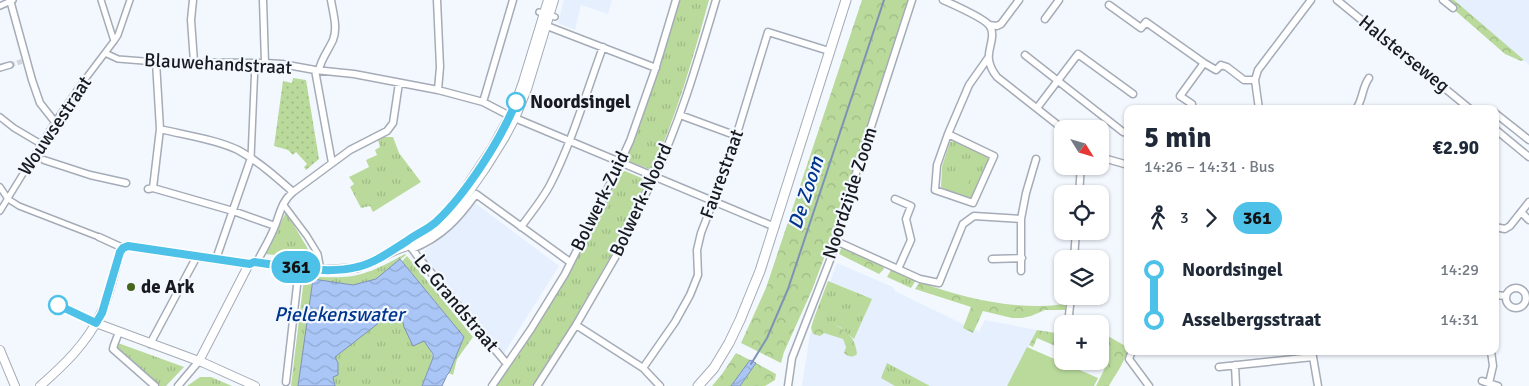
<!DOCTYPE html>
<meta charset="utf-8">
<style>
body{margin:0;font-family:Signika,sans-serif;background:#f2f2f3;color:#1f2937;height:100vh;display:flex;flex-direction:column;font-size:19px;white-space:nowrap}
*{box-sizing:border-box;margin:0}
p{font-size:16px;color:#747a83}
.icon{flex:none;width:28px;height:28px;fill:none;stroke:currentColor;stroke-width:2;stroke-linecap:round;stroke-linejoin:round}
.map{position:relative;flex:1;overflow:hidden}
.details{position:absolute;left:1124px;top:105px;width:375px;height:250px;display:flex;flex-direction:column;background:#fff;border-radius:10px;box-shadow:0 1px 4px #0004}
.details>*{flex:none}
.badge{padding:0 10px;border-radius:16px;font-size:18px;line-height:32px}
.needle{width:32px;rotate:127deg}
.tools{position:absolute;left:1054px;top:120px;display:grid;gap:10px}
.tools a{display:grid;place-items:center;width:55px;height:55px;border-radius:10px;background:#fff;box-shadow:0 1px 4px #0004;font-size:25px}
.map>.badge{position:absolute;translate:-50% -50%;box-shadow:0 0 0 2px #fff}
.legs{display:flex;align-items:center;gap:8px;height:55px;padding:0 20px;font-size:16px}
.legs p{margin-inline-start:auto}
.overview{display:flex;align-items:center;justify-content:space-between;height:85px;padding:0 20px}
h1{font-size:28px;font-weight:700;line-height:38px}
ul{padding:0 20px;list-style:none}
li{display:flex;align-items:center;gap:18px;height:50px;font-size:19px}
li i{display:grid;place-items:center;width:8px;height:100%;margin:0 6px;background:currentColor}
li i::after{content:'';width:12px;height:12px;margin:-6px;border:4px solid;border-radius:50%;background:#fff}
li p{margin-inline-start:auto}
li:first-child i{background:linear-gradient(#0000 50%,currentColor 0)}
li:last-child i{background:linear-gradient(currentColor 50%,#0000 0)}
.map>svg:first-child{display:block}
</style>
<div class="map">
<svg width="1529" height="386" viewBox="0 0 1529 386">
<defs>
<pattern id="grass-tufts" width="24" height="20" patternUnits="userSpaceOnUse" patternTransform="scale(1.25)"><rect width="24" height="20" fill="#b9da9b"/><path d="M3 7l-1-3M5 7V3M7 7l1-3M15 17l-1-3M17 17v-4M19 17l1-3" fill="none" stroke="#9eba85"/></pattern>
<pattern id="forest-crowns" width="20" height="18" patternUnits="userSpaceOnUse" patternTransform="scale(1.25)"><rect width="20" height="18" fill="#b9da9b"/><path d="M2 6a3 3 0 1 1 6 0M12 15a3 3 0 1 1 6 0" fill="none" stroke="#9eba85"/></pattern>
<pattern id="garden-dots" width="8" height="8" patternUnits="userSpaceOnUse" patternTransform="scale(1.25)"><rect width="8" height="8" fill="#b9da9b"/><path d="M2 2h.1M6 6h.1" fill="none" stroke="#9eba85" stroke-width="1.8" stroke-linecap="round"/></pattern>
<pattern id="water-waves" width="16" height="10" patternUnits="userSpaceOnUse" patternTransform="scale(1.25)"><rect width="16" height="10" fill="#a9c6f7"/><path d="M0 5q4-4 8 0t8 0" fill="none" stroke="#91aad3"/></pattern>
</defs>
<rect width="100%" height="100%" fill="#f3f8ff"/>
<path fill="#e6effe" d="M564,0H612L608,14L581,5L575,30L558,23Z
M1452,0H1529V65Z
M475,203L559,266L503,355L418,257L449,229Z
M837,263L893,287L895,291L979,332L985,320L1037,330L1007,386H802L810,334Z"/>
<path fill="url(#grass-tufts)" d="M679,0H709C693,58 677,115 652,170L625,160L640,123Z
M382,137H393L399,153L421,182L373,212L370,206L361,208L350,187L354,184L349,177L369,167L366,160L377,155L375,150L380,147L378,140Z
M954,141L990,156V158L972,202L941,187L942,166L950,142Z
M625,171L644,179L646,184L648,186L646,189H644L640,198L642,200L618,247H616L577,315L579,316L568,334L566,333L532,386H494L514,358L516,359L559,291L557,289L578,253H580L617,180L616,179L618,173H620Z
M286,212L314,259L265,254Z
M405,254L406,255L376,279L353,285L313,279L298,386H291L304,278H306L307,276C353,280 365,276 405,254Z
M407,256L473,337L457,359L453,375L449,373L464,337L402,261Z
M891,270L916,280L911,288L887,277Z
M828,281L872,299L854,339L840,327L814,318Z
M385,318C391,319 399,320 405,323C414,329 432,347 433,358L422,386H335L333,376L334,357Z
M118,343L184,367L166,386H159L116,349Z
M887,363L930,386H895L881,378Z
M200,377H211L232,386H187Z"/>
<path fill="url(#forest-crowns)" d="M862,0H909L843,208L812,290L784,352L781,363L741,343L766,288Z
M1443,0H1454L1524,60L1521,61L1505,54Z
M842,246L883,266L884,269L879,274L839,254Z
M920,282C957,296 998,306 1038,306C1047,306 1056,305 1065,304V310H1045L1031,316L1022,318H1012L983,311L973,333L963,328L971,307L915,289Z
M814,318C834,324 855,329 857,354C852,358 849,357 844,353L846,347L843,339L824,333L820,336L813,334L811,328Z
M1037,330L1062,334V349L1037,338L1033,347L1029,345Z
M1100,332H1101L1127,347C1129,357 1114,376 1109,386H1096L1105,368L1090,361H1100Z
M736,353L750,360L731,386H712L722,374Z
M756,363L776,374L775,380L765,386H740Z"/>
<path fill="url(#garden-dots)" d="M293,78L306,80L319,159L306,170L304,167L307,164L296,152L293,155L288,150L274,146L283,81L292,83Z"/>
<path fill="#b9da9b" d="M964,167L973,172L966,189L957,185Z
M1027,347L1098,378L1094,386H1007Z"/>
<path fill="url(#water-waves)" stroke="#7e92b6" d="M400,259L464,337L449,373L447,375L442,386H422L433,358V354L424,341L413,346L404,327L403,322L385,318L335,357L338,363V375L333,377L335,386H298L313,279L353,285L376,279Z
M750,360L756,363L740,386H731Z"/>
<g fill="none" stroke-linecap="round" stroke-linejoin="round">
<path stroke="#7e92b6" stroke-width="2" d="M751,364L767,338L788,289L884,0"/>
<path stroke="#d2d7dd" stroke-width="5" stroke-dasharray="5 2.5" stroke-linecap="butt" d="M10,65L23,61"/>
<g stroke="#a5acb7" stroke-width="8">
<path id="pedestrian" d="M101,0L114,41
M0,6L13,0
M539,12L555,17
M105,53L118,59L156,62
M0,68L10,65
M0,117L14,128L41,144
M251,158L255,63
M0,187L8,199L19,206L99,237
M283,204L307,236L318,254L321,270
M0,211L55,122L80,86L114,41L118,35L130,0"/>
</g>
<g stroke="#a5acb7" stroke-width="9">
<path id="minor" d="M10,0L32,80L40,103L55,122
M193,0L191,20L194,62
M263,0L265,63
M437,0L440,67L438,90
M943,0C954,5 982,17 989,25C997,35 987,49 989,60C990,67 993,72 997,77L1063,129
M1337,0L1470,109
M1443,0L1453,8
M1109,5L1141,28L1146,22L1204,63L1180,96L1192,104V109
M1045,19L1059,0
M989,25L997,26L1001,24L1019,0
M547,26L656,68
M1025,55L1123,132L1128,133
M1204,63L1216,70L1221,65L1227,67L1244,80H1255
M315,70L332,163
M319,70C321,59 328,51 333,40C338,28 333,13 331,0
M483,102L513,0
M1037,108L1078,54L1133,94
M1259,109L1255,80L1258,70L1311,0
M1356,109C1363,100 1362,87 1369,78
M1495,113L1529,140
M680,115L737,136
M160,129C184,135 215,139 238,150C258,161 276,177 293,192C282,201 280,213 275,226C270,239 263,250 257,262
M1495,129L1529,157
M948,134L994,156L973,203L935,190L937,165L948,134L969,85L988,58
M1100,157L1128,165
M44,160L90,175L126,183
M153,188L160,129L156,62L265,63L282,64L315,70L354,74L438,90L483,102L510,116L775,227
M148,189L153,188L233,211L275,226
M293,192L350,150L387,131L393,123L399,83
M1079,194L1081,166
M895,199L911,206L906,219L911,240L898,269
M1521,212L1529,220
M521,227C531,213 542,200 550,185C572,142 586,93 603,47
M1495,227L1505,229L1510,226L1529,202
M99,237L123,248
M836,241L920,279L939,283L963,224L974,216L1021,219
M411,247L418,257L507,364
M412,249C442,237 458,219 476,194L570,262
M216,259L251,158
M992,259L1022,258
M1074,259L1076,231
M1021,271V219L1026,193L1036,159
M1506 298a10 10 0 1 1 20 0a10 10 0 1 1-20 0Z
M1495,295L1506,296
M1069,315L1071,296
M576,325L643,368L660,386
M119,332L114,345L113,349L155,386
M150,344L197,256
M1132,351L1129,359L1149,386
M1312,351L1318,386
M1235,365L1236,386
M1219,367L1313,357
M643,368L675,322L690,295L698,275L697,250L701,233L728,163L768,32L829,51
M1482,381L1498,386
M286,382L299,268
M1489,383L1493,366L1491,351
M178,386L199,361
M492,386L531,329L565,274L612,180L630,141L655,70L676,0
M537,386L576,325L620,249L623,239C633,219 644,198 654,177C681,120 698,60 716,0
M788,386L792,358L832,255L836,241L837,232L912,0"/>
</g>
<g stroke="#a5acb7" stroke-width="10">
<path id="tertiary" d="M399,247L434,224L447,211L464,190L492,148L513,110L523,82L548,0
M96,323L204,363L255,386
M0,350L15,386
M199,361L249,264
M40,386C63,366 87,343 100,315C109,298 114,272 120,252L123,248L128,246L249,264L254,262L321,270L356,268L371,262L396,250L410,245L439,227L459,206L485,169L505,137L515,118L527,89L554,0"/>
</g>
<g stroke="#a5acb7" stroke-width="11">
<path id="secondary" d="M698,386L714,368L729,343L740,320L760,271L846,0"/>
</g>
<use href="#pedestrian" stroke="#fff" stroke-width="5"/>
<use href="#minor" stroke="#fff" stroke-width="6"/>
<use href="#tertiary" stroke="#fff" stroke-width="8"/>
<use href="#secondary" stroke="#fff" stroke-width="9"/>
</g>
<g fill="none" stroke-linecap="round" stroke-linejoin="round">
<g stroke="#fff" stroke-width="11">
<path id="line-1" d="M58,305L96,323L102,313L120,252L123,248L128,246L250,264L254,262C285,266 327,275 357,267C375,263 391,251 407,241C416,234 427,230 436,222C465,195 501,140 516,102"/>
</g>
<use href="#line-1" stroke="#4ec1e8" stroke-width="8"/>
</g>
<g fill="#fff" stroke="#4ec1e8" stroke-width="2.5">
<circle cx="516" cy="102" r="9"/>
<circle cx="58" cy="305" r="9"/>
</g>
<circle fill="#45661c" stroke="#f3f8ff" stroke-width="2" cx="131" cy="287" r="5"/>
<g text-anchor="middle" dominant-baseline="central" stroke-width="4.5" stroke-linejoin="round" paint-order="stroke">
<g font-size="19" fill="#181a1f" stroke="#f3f8ff">
<text transform="translate(1404 54) rotate(39)">Halsterseweg</text>
<text transform="translate(218 64) rotate(3)">Blauwehandstraat</text>
<text transform="translate(55 126) rotate(-56)">Wouwsestraat</text>
<text transform="translate(722 174) rotate(-70)">Faurestraat</text>
<text transform="translate(850 193) rotate(-72)">Noordzijde Zoom</text>
<text transform="translate(641 200) rotate(-65)">Bolwerk-Noord</text>
<text transform="translate(600 201) rotate(-64)">Bolwerk-Zuid</text>
<text transform="translate(456 303) rotate(50)">Le Grandstraat</text>
</g>
<g font-size="19" font-weight="bold" fill="#181a1f" stroke="#f3f8ff" text-anchor="start">
<text x="530" y="102">Noordsingel</text>
</g>
<g font-size="19" font-weight="bold" fill="#181a1f" stroke="#f3f8ff" text-anchor="start">
<text x="141" y="287">de Ark</text>
</g>
<g font-size="20" font-style="italic" fill="#00358f" stroke="#f3f8ff">
<text transform="translate(806 193) rotate(-72)">De Zoom</text>
<text x="339" y="314">Pielekenswater</text>
</g>
</g>
</svg>
<div class="tools">
<a><svg class="needle" viewBox="-14 -14 28 28"><path d="M0-13l5 13h-10z" fill="#e53935"/><path d="M0 13l5-13h-10z" fill="#747a83"/></svg></a>
<a><svg class="icon" aria-label="locate" viewBox="0 0 24 24"><circle cx="12" cy="12" r="6"/><path d="M12 2v4M12 18v4M2 12h4M18 12h4"/></svg></a>
<a><svg class="icon" aria-label="layers" viewBox="0 0 24 24"><path d="M12 4l9 5-9 5-9-5zM3 14l9 5 9-5"/></svg></a>
<a>+</a>
</div>
<b class="badge" style="left:296px;top:267px;background:#4ec1e8;color:#111">361</b>
<section class="details">
<div class="overview"><div><h1>5 min</h1><p>14:26 – 14:31 · Bus</p></div><b>€2.90</b></div>
<div class="legs"><svg class="icon" aria-label="walk" viewBox="0 0 24 24"><circle cx="13" cy="4" r="2"/><path d="M13 8l-2 6 4 7M11 14l-3 7M7 12l3-4h3l4 4"/></svg>3<svg class="icon" aria-label="forward" viewBox="0 0 24 24"><path d="M9 5l7 7-7 7"/></svg><b class="badge" style="background:#4ec1e8;color:#111">361</b></div>
<ul>
<li><i style="color:#4ec1e8"></i><b>Noordsingel</b><p>14:29</p></li>
<li><i style="color:#4ec1e8"></i><b>Asselbergsstraat</b><p>14:31</p></li>
</ul>
</section>
</div>
